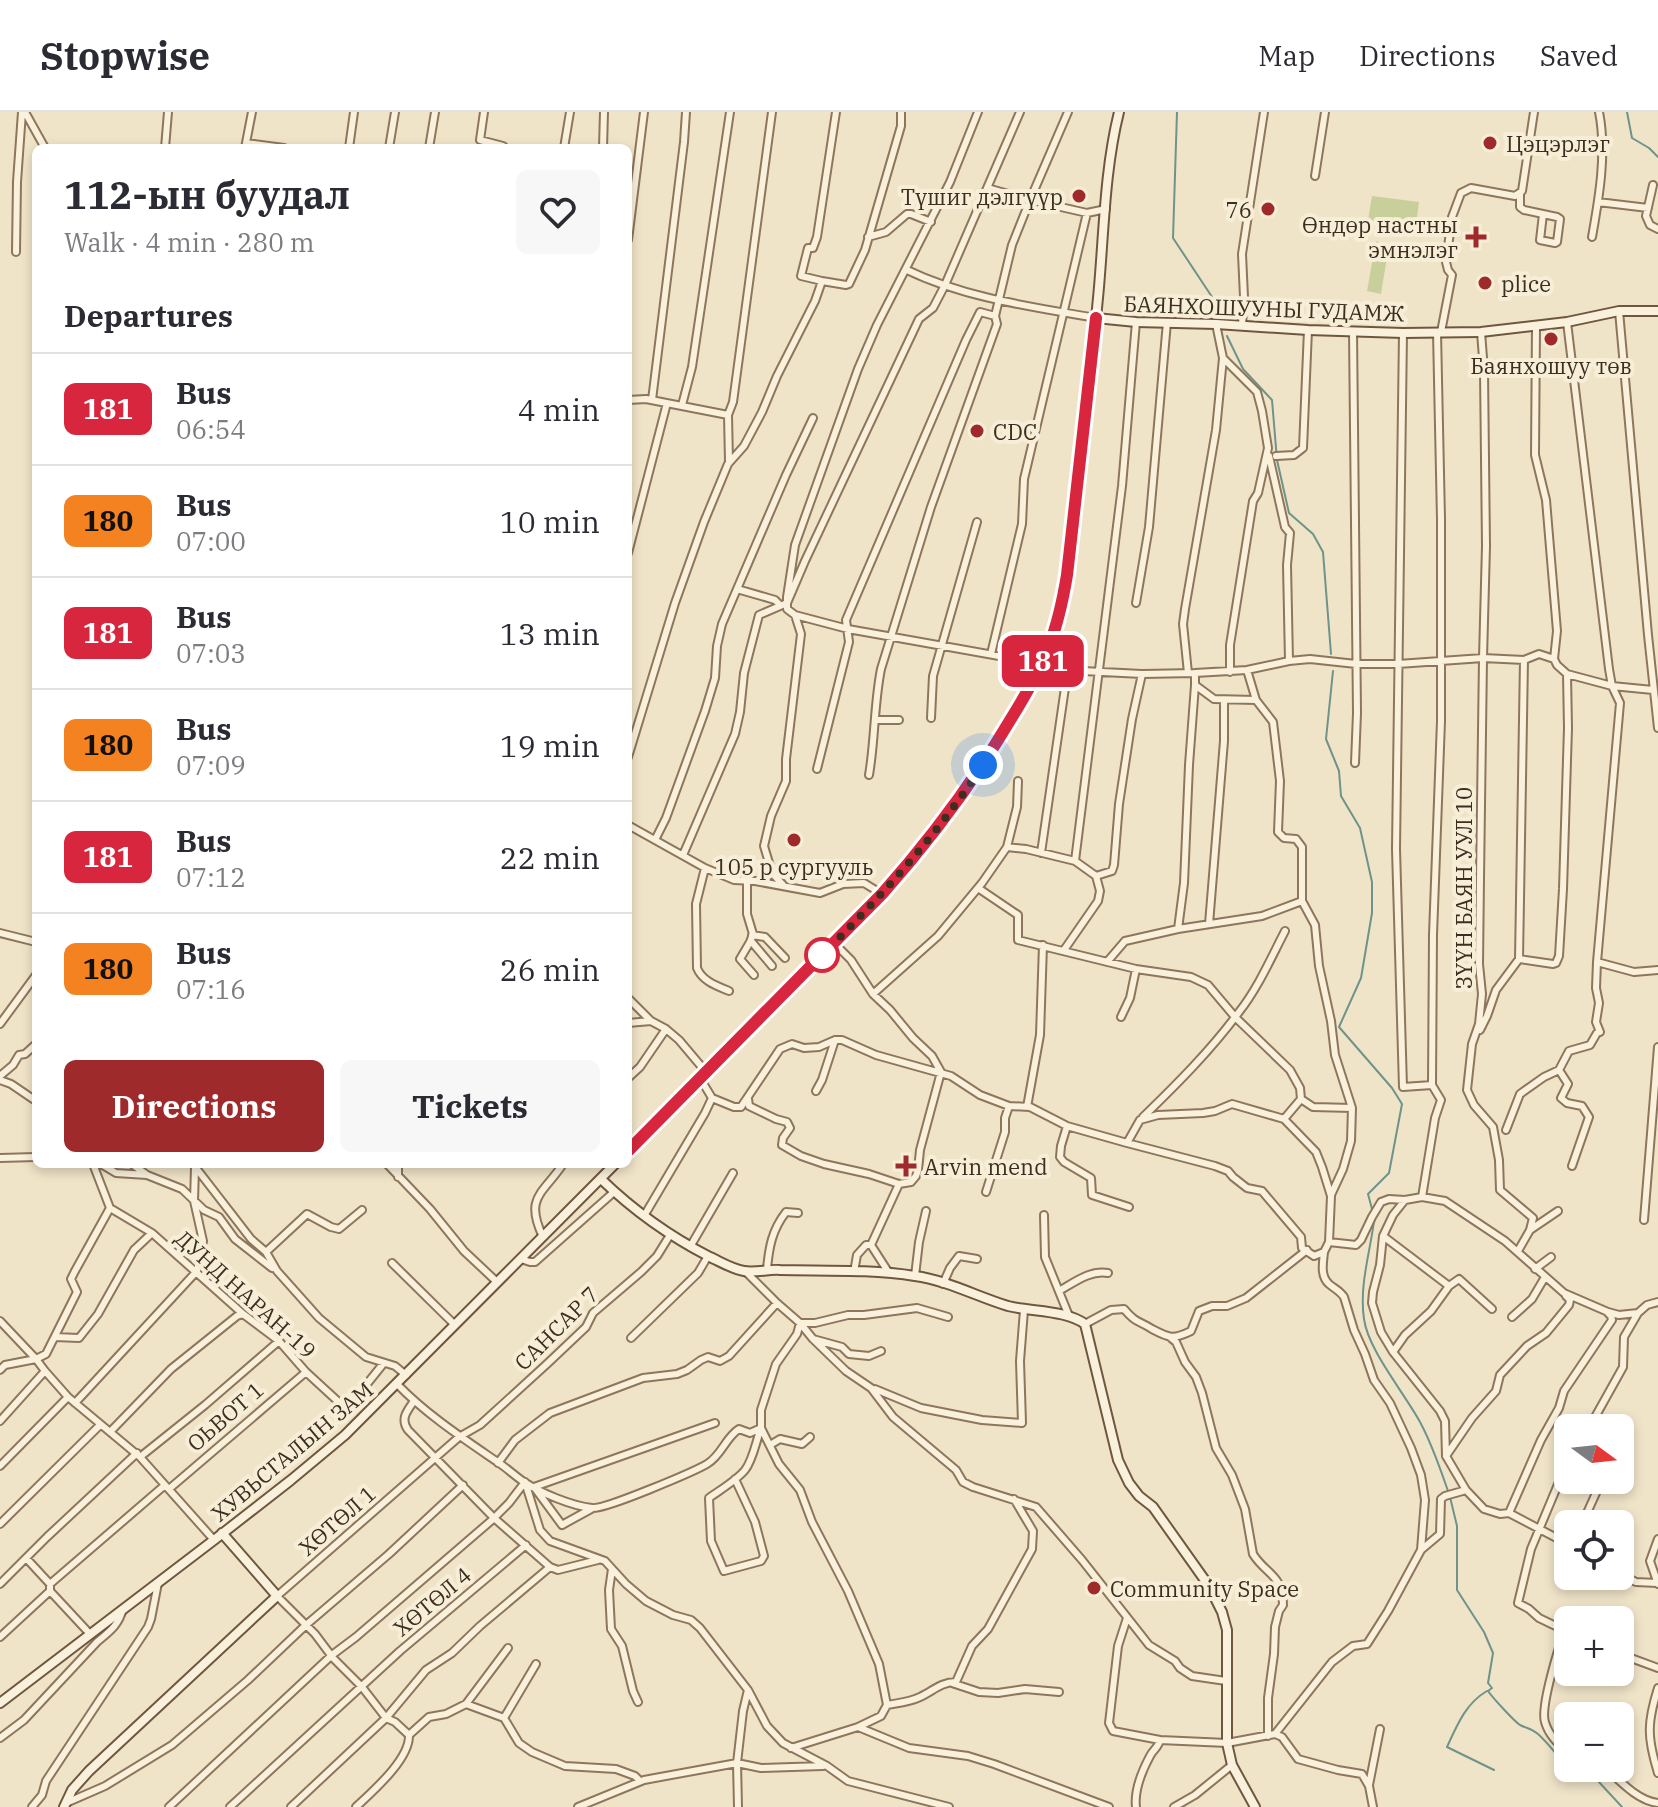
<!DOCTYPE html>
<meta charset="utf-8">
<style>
body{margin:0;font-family:"IBM Plex Serif",serif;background:#f7f7f7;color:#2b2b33;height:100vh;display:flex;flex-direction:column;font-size:30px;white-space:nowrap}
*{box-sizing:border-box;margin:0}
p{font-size:26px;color:#7c7c81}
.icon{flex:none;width:44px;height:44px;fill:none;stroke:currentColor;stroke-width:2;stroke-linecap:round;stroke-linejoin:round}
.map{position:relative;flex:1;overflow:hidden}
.panel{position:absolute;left:32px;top:32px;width:600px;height:1024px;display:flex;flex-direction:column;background:#fff;border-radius:12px;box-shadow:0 4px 12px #0003}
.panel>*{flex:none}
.badge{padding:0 16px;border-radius:12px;font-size:28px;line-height:52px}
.needle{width:52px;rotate:105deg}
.tools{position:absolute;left:1554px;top:1302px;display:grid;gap:16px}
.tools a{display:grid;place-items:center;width:80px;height:80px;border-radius:12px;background:#fff;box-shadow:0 4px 12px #0003;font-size:40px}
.you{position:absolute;width:40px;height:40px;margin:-20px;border:6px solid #fff;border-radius:50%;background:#1a73e8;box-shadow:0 0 0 12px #1a73e833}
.map>.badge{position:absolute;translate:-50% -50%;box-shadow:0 0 0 4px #fff}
h2{padding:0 32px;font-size:30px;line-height:72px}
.round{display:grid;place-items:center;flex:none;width:84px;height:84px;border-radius:12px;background:#f7f7f7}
.summary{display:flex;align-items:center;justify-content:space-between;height:136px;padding:0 32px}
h1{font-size:38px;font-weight:700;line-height:60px}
.cta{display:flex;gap:16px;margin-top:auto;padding:16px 32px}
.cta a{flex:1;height:92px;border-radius:12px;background:#9e2a2b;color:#fff;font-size:32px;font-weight:700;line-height:92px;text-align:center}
.cta a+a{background:#f7f7f7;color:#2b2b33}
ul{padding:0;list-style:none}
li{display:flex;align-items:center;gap:24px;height:112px;padding:0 32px;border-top:2px solid #e1e1e2}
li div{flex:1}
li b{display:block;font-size:30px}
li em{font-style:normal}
li .badge{min-width:88px;font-weight:700;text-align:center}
header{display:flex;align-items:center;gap:48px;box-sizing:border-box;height:112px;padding:0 40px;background:#fff;border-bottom:2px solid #e1e1e2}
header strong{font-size:38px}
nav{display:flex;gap:44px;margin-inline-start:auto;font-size:28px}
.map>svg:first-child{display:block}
</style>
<header>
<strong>Stopwise</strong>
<nav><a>Map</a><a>Directions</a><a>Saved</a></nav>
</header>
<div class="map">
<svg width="1658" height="1695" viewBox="0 0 1658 1695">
<rect width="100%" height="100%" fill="#f0e4c8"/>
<path fill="#c9cf9b" d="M1372,84L1419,90L1416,113L1368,108Z
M1376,129L1389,133L1381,182L1367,179Z"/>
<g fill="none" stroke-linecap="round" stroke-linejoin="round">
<path stroke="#6f938a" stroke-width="2" d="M1177,0L1173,126L1220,197L1223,208
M1627,0L1632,26L1649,36L1658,45
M1227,224L1243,257L1272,288L1277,348L1289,401L1313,422L1323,440L1331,542
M1333,559L1326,627L1339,659L1341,684L1360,716L1372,770V801L1361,866L1339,915L1392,976L1402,992L1389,1061L1368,1082L1372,1097
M1374,1109C1370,1141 1359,1174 1364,1207C1368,1238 1405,1282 1420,1310C1432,1332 1440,1356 1448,1379
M1450,1385L1457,1414V1478L1484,1520L1493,1541L1488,1571L1492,1576L1488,1579C1492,1585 1514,1609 1520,1613C1526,1616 1532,1617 1538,1622C1548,1631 1556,1642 1565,1652H1568
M1487,1579C1466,1591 1457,1613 1447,1635L1494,1658
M1586,1656L1622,1695"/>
<g stroke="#8d765c" stroke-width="10">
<path id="street" d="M25,0L45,36
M484,0L480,28L503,34L505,36
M978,0L950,70L877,213L858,257L795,433L787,485V497L795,503L848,517L1083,559L1142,562L1195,561V573L1214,587L1256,588
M246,31L284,36
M165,36L168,0
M245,36L252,0
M349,36L354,0
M389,36L395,0
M429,36L435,0
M564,36L570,0
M603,36L604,0
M1315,64L1325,0
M1653,73L1646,104L1650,113L1658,117
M987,76L1030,88L1068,0
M1520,82V95L1524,98L1557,105L1560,107L1557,130L1555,131L1540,128L1543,102
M1598,90L1648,96
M868,125L886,120L907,102H911L931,110
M1592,125C1599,86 1607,40 1599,0
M628,128L644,0
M16,140L17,70L22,0
M907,158C965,186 1033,195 1096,206
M822,169L846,173L849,172L865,138L901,14V0
M1619,199L1648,523L1658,616
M1242,213L1244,185L1242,142L1264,0
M1536,213L1535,343L1546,388L1557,519L1554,547
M1353,219L1357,601L1355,651
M1441,220L1452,163L1448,158L1446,150L1452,105L1461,81L1471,76L1515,84L1522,79L1534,0
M1481,220L1484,259L1486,434L1483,546L1480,767L1479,852L1482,882L1479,912L1472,932L1467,978L1474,993L1493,1015L1499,1048L1500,1078L1533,1106L1530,1118L1518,1139
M1403,221L1396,737L1403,975L1432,973
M1224,247L1257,280L1262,299L1268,336L1258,381L1253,389L1230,533V560
M628,288L646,287L728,303L729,350
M652,288L684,30L686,0
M682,293L692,255L730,0
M728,303L733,290L772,0
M1269,344L1285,415L1290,421L1287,453L1289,549
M1276,344L1294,343L1303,336L1308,218
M628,441L667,291
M737,477L775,488L780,493
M1136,491L1149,415L1167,210
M991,542L1022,412L1024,367L1087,101
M1247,558L1256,588L1273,610L1280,669L1278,720L1284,726L1296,727L1302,735V789L1315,813L1319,854L1331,909L1335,943L1352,996L1351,1029L1343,1057L1331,1083
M1188,561L1183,512L1185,497L1216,318L1223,246L1216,212
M1195,561L1247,558L1289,549L1310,547L1356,552H1398L1483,546L1524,548L1539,542L1554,547L1557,553L1567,562L1612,574L1653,578
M931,606L933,564L977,410
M876,608H899
M628,645L675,491L704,410L728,352L744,334L762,300L777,264L815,189L822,169L801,164L808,136H813L817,125L836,0
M817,657L849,530L846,508L966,228L980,200L995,204
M869,663C875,628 874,592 881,557L931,395L997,212L995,204L1012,133L1030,88L1087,101L1106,97
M628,713L705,756L734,768L755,769L820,781L843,772L864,771L882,782
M655,728L666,706L705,599L715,566L717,534L722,512L786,363L813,306
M1007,735L1026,737L1075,749L1096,764L1100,779L1098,789L1064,838
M1041,741L1068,555
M683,743L735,622L740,600L744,561L759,503L787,491L805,449L919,207L933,196L945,173L1020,0
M1075,749L1122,374L1136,210
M705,756L696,792L697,856C702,869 717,874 729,879
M1096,764L1112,759L1114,753L1119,692L1132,607L1142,562
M747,769V802L753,822L750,830L740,847L754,863
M784,774L772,761L764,734L771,704L786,669V647L801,522L795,503
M978,776L1018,803V828L1136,857L1191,865L1208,873L1235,905L1290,958L1300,976L1301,987L1313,995L1352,996
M1209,812L1224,629V588
M1178,817L1184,771L1189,653L1195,573
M0,821L36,830
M752,823L765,825L785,846
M751,829L772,854
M1519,847L1524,548
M1107,850L1125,829L1178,817L1262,804L1302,789
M1597,850L1634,860L1658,858
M873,882L938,824L982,771L1007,735L1017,695L1018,669
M628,886L651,909L666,917L679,928L706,960
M1121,905L1130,886L1136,857
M628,911L651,909
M0,912L36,863
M1480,918L1487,904L1496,878L1519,847L1553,852L1556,851L1559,844L1563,777L1568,616L1567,562
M1559,958L1568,972L1561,986L1567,991L1582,994L1589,1005L1572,1054
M0,964L13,953L19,943L25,942L36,932
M628,966L640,955L666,917
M700,966L712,986L734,995H741L780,937L792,932L804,936L819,935L835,928H842L876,943L951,964L980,983L1009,994L1030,995L1067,1014L1127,1031L1140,1008L1158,1003L1203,1001L1215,999L1232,992L1284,1007L1316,1040L1322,1055L1331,1084L1329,1130L1324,1140L1314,1144L1302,1136L1301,1125L1262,1079L1247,1076L1233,1065L1228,1059L1215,1054L1127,1031
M0,968L11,972L36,989
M816,979L822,968L835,928
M748,987L749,994L776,1007L787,1010L790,1016L783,1026L782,1033L801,1044L824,1052L869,1062L899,1072L911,1070L916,1064L918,1058L920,1038L941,960L932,944L913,926L890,898L873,882L851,848L834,831
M1027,995L1040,923L1043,833
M1143,1005C1177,972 1211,938 1239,900C1258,876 1271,846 1285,819
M1284,1007L1301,987
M1067,1014L1061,1034L1060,1045L1064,1050L1091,1066L1092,1083L1129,1095
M1506,1018L1520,982L1544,965L1559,958L1569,939L1590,933L1597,921L1600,920L1596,910L1599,891L1596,876L1597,850L1620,591L1612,574L1609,557L1567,210
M0,1046L36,1045
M93,1052L110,1096L152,1121L243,1202L279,1229L306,1260L343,1294L350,1293L383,1252
M101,1052L116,1061L147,1063
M132,1052L147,1063L182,1077L204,1098L219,1105L235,1127L272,1156
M193,1052L251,1127L266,1140L277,1159L319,1206L366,1245L395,1254L406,1263
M387,1052L430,1097L464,1139L497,1170
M398,1052V1065
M986,1080L1005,1020V1006L1009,994
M1422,1085L1435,1006L1441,988L1432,973L1433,823L1441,609V407L1437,220
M1405,1088L1393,1103L1383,1124L1380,1153L1373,1180L1372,1191L1381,1220L1393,1240L1440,1299L1445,1309L1446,1344L1466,1378L1484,1397L1500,1402L1509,1401L1568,1432
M1044,1103L1045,1145L1069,1204
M644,1104L705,1001L712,986
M1644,1108L1658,935
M1530,1118L1558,1099
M1383,1124L1449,1174L1459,1167L1492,1197
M543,1125C524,1085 543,1082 563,1052
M1329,1130L1356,1133L1361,1128L1372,1105L1381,1090L1389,1087L1405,1088L1422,1085L1445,1089L1505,1129L1564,1181L1608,1200L1619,1203L1638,1201L1647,1193L1658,1190
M871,1133L889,1161
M690,1135L733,1061
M266,1140L307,1102L331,1115L339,1117L362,1098
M1324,1140C1323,1151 1320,1164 1329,1172C1335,1177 1340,1179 1344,1185L1354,1218L1365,1242L1374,1268L1390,1291L1411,1336L1421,1363L1425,1388L1421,1438L1440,1422L1441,1387L1445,1384L1466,1378
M521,1147L530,1150H535L614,1080
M392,1151L455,1213
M767,1157C769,1135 772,1118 786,1100L798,1101
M1535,1157L1551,1145
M746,1160L777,1191L800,1211L813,1227L846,1259L871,1276L893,1305L956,1358L963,1370L973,1375L1036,1395L1082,1448L1149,1533L1175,1549L1180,1556L1192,1564L1226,1569
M854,1160L857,1143L866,1133H871L899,1072
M915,1164L919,1130L926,1099
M943,1172L950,1156L959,1144L977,1147
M1059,1179C1075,1170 1090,1158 1108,1161
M1512,1205L1532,1187L1545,1165
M0,1209L36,1247L45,1259L68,1285L140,1345L214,1428
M1085,1212L1111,1198L1124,1197C1137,1212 1138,1208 1152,1217C1169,1226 1173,1228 1191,1219L1199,1199L1212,1194H1227L1246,1186L1307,1138
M55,1225L79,1226L98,1202L134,1138L152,1121
M631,1226L698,1161L708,1144
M1171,1226L1176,1230L1185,1250L1196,1265L1202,1281L1216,1336L1232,1363L1245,1397L1253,1442C1266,1463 1283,1462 1283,1493L1279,1499L1275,1515L1274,1542L1268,1586V1624
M813,1227L842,1235L849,1242L869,1244L881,1239
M1393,1240L1405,1223L1431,1199L1449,1174
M0,1258L5,1253L36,1247L46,1242L77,1180L71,1167L75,1159L110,1096
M397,1272C427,1303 464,1327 499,1351C508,1357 515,1364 524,1370C541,1381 572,1394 592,1396C604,1398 693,1360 707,1352C722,1343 725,1326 739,1317L750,1321L761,1316C756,1329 753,1348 745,1358C737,1368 720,1378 709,1386L711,1429L724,1459L761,1449L764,1444L755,1410L735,1367
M875,1277L921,1296L982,1308L1022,1311L1020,1249L1024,1198
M414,1289C407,1299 400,1307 408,1318L494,1406L550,1455L558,1458L598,1448
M75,1291L197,1159L203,1129L194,1089L195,1055
M0,1309L45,1259
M1589,1316L1623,1255L1624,1225L1638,1201
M110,1320L171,1257L237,1204L243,1202
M770,1333L780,1327L802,1332L810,1325
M1446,1344L1472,1306L1496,1279L1500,1263L1527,1234L1546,1221L1569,1193L1570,1188L1566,1184
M140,1345L205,1293L279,1229
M498,1351L515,1328L550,1301L643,1266L677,1262L687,1258L701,1248L708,1245L720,1249L729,1244L777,1191
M0,1354L68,1285
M1568,1354L1559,1370L1531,1437L1518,1491L1529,1497L1539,1506L1568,1520
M525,1370L540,1418L550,1429L605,1449L626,1472L646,1489L673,1503L691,1508L700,1516L748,1578
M169,1377L306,1260
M591,1397L562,1413L534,1375L715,1311
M1509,1401L1541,1328L1559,1296L1564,1279L1612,1208L1611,1204L1608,1201
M0,1412L100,1313
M1582,1412L1601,1370
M1658,1427L1650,1449L1658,1472
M26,1446L50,1472
M612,1457L609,1478L611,1517L622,1534L633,1579L638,1590
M1620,1462L1636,1470L1657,1471
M0,1472L47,1425L137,1341
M50,1479L90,1522
M1127,1506L1118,1534L1109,1611L1113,1619L1160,1628C1158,1636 1153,1638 1150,1644C1142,1659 1134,1679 1136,1695
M1565,1518C1559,1534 1540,1595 1545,1610C1548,1621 1558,1634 1568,1638
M0,1525L50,1479V1472L165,1373
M1620,1542L1658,1556
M952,1571L979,1580L998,1581L1025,1577L1059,1580
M1658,1576C1647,1611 1647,1625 1658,1661
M466,1592L508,1536
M887,1593L879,1552L848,1479L812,1410L800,1378L779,1352L761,1316V1298L776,1252L797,1222L800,1211H815L848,1203H864L917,1196L948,1205
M504,1606L536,1552
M858,1615L881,1604L887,1593C898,1591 910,1590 920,1585C933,1579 941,1570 956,1570L972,1534L988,1517L1032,1437L1033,1419L1014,1387
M1275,1622L1332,1550L1353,1534L1367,1532L1388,1499L1421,1438
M0,1626L24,1608L97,1530C110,1519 118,1514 123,1497
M1160,1628L1227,1631L1275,1622L1282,1625L1298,1647L1338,1658L1362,1662L1369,1674L1373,1695
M791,1636L858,1615L909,1636L968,1644L994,1652L1109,1695
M1606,1656C1620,1669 1638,1689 1658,1691
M640,1669L635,1664L616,1657L565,1654L532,1640L519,1631L504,1606L466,1592L446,1602L429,1605L409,1623L395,1610L386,1606L362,1575L333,1546L315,1522L277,1484L459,1325L480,1313L548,1251L586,1215L593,1201L641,1160L657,1144L670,1123
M1369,1673L1380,1617
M66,1691L105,1674L172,1633L248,1568L306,1513L389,1442L463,1373
M32,1695L42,1683L46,1669L148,1515L151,1507L158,1471
M169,1695L332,1543L356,1525L492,1408L509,1391L525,1370
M230,1695L400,1539L526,1433
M291,1695L386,1606L426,1558L452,1541L480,1514L550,1455
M356,1695C373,1679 410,1647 409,1623
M578,1695L644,1668L737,1651L761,1656L823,1654
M738,1695L737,1651L743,1599L748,1578L767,1614L783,1631L827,1654L848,1669L949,1695
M1174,1695L1195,1683L1232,1653"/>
</g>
<g stroke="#6f573f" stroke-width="12">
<path id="secondary" d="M1096,206L1136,210L1216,212L1308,218L1403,221L1481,220L1567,210L1619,199H1658
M628,1039L882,782C930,728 972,673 1009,611C1023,587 1038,562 1049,536C1068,487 1071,433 1076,381C1083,312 1093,244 1099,175C1104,117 1105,56 1119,0
M601,1067C634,1099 669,1124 710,1145C721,1150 732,1157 744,1159C755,1161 769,1157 780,1158C825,1159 871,1157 915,1164C946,1168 978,1185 1008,1194C1032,1200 1066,1198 1085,1212L1118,1348L1129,1371L1139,1384L1153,1395L1209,1474L1222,1500L1227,1518V1631L1232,1653L1255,1695
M0,1591L214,1428L291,1368L345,1323L615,1052
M64,1695L72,1678L89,1659L277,1484L222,1421"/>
</g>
<use href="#street" stroke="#faf1dc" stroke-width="6"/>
<use href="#secondary" stroke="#faf1dc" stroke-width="8"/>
</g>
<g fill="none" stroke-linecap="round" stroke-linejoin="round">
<g stroke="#fff" stroke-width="18">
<path id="line" d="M628,1039L882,782C930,728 972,672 1009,610C1024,586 1039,561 1049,534C1058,511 1063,487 1067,463L1096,206"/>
</g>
<use href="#line" stroke="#d7263d" stroke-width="12"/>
<path stroke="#3d2e20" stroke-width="8" stroke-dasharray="0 14.4" d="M822,843L816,849C878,788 935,726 983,653"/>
</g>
<g fill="#9e2a2b" stroke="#f7eed8" stroke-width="3">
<circle cx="1490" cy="31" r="8"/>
<circle cx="1079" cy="84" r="8"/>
<circle cx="1268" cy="97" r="8"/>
<path d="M1472 113h8v8h8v8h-8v8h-8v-8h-8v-8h8z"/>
<circle cx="1485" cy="171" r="8"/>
<circle cx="1551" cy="227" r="8"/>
<circle cx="977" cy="319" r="8"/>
<circle cx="794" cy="728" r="8"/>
<path d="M902 1042h8v8h8v8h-8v8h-8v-8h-8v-8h8z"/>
<circle cx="1094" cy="1476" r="8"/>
</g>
<circle fill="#fff" stroke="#d7263d" stroke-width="4" cx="822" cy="843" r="16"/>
<g text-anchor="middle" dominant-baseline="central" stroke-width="8" stroke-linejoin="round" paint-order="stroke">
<g font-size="22" fill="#3d2e20" stroke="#f7eed8" text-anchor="start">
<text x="1506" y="31">Цэцэрлэг</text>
<text x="1063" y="84" text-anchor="end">Түшиг дэлгүүр</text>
<text x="1252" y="97" text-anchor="end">76</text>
<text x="1458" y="112" text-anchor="end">Өндөр настны<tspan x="1458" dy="25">эмнэлэг</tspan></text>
<text x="1501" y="171">plice</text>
<text x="1551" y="253" text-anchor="middle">Баянхошуу төв</text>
<text x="993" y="319">CDC</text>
<text x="794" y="754" text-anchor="middle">105 р сургууль</text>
<text x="924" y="1054">Arvin mend</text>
<text x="1110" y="1476">Community Space</text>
</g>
<g font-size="22" fill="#3d2e20" stroke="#f7eed8">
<text transform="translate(1264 196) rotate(2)">БАЯНХОШУУНЫ ГУДАМЖ</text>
<text transform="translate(1463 776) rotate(-90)">ЗҮҮН БАЯН УУЛ 10</text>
<text transform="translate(246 1182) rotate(42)">ДУНД НАРАН-19</text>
<text transform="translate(556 1216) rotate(-45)">САНСАР 7</text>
<text transform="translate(225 1304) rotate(-41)">ОЬВОТ 1</text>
<text transform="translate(292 1339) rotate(-40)">ХУВЬСГАЛЫН ЗАМ</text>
<text transform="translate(337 1408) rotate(-41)">ХӨТӨЛ 1</text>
<text transform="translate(432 1489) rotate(-40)">ХӨТӨЛ 4</text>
</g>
</g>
</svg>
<div class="tools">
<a><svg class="needle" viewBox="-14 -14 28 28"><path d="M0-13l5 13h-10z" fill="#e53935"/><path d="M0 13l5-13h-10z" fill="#7c7c81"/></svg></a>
<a><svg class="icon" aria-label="locate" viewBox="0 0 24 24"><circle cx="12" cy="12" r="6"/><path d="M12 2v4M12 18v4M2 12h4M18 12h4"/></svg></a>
<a>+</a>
<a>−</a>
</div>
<div class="you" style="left:983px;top:653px"></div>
<b class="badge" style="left:1043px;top:549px;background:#d7263d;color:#fff">181</b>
<section class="panel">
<div class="summary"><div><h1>112-ын буудал</h1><p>Walk · 4 min · 280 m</p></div><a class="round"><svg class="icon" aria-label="heart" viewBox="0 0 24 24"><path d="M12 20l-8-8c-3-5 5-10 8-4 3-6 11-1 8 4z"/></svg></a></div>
<h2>Departures</h2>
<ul>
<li><span class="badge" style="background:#d7263d;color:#fff">181</span><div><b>Bus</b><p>06:54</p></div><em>4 min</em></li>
<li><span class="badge" style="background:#f58220;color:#111">180</span><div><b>Bus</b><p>07:00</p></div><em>10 min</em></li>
<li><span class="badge" style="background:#d7263d;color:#fff">181</span><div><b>Bus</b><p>07:03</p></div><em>13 min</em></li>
<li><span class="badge" style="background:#f58220;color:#111">180</span><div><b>Bus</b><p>07:09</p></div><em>19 min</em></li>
<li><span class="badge" style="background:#d7263d;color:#fff">181</span><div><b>Bus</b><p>07:12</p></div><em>22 min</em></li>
<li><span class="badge" style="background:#f58220;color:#111">180</span><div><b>Bus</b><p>07:16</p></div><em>26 min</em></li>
</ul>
<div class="cta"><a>Directions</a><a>Tickets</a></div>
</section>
</div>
